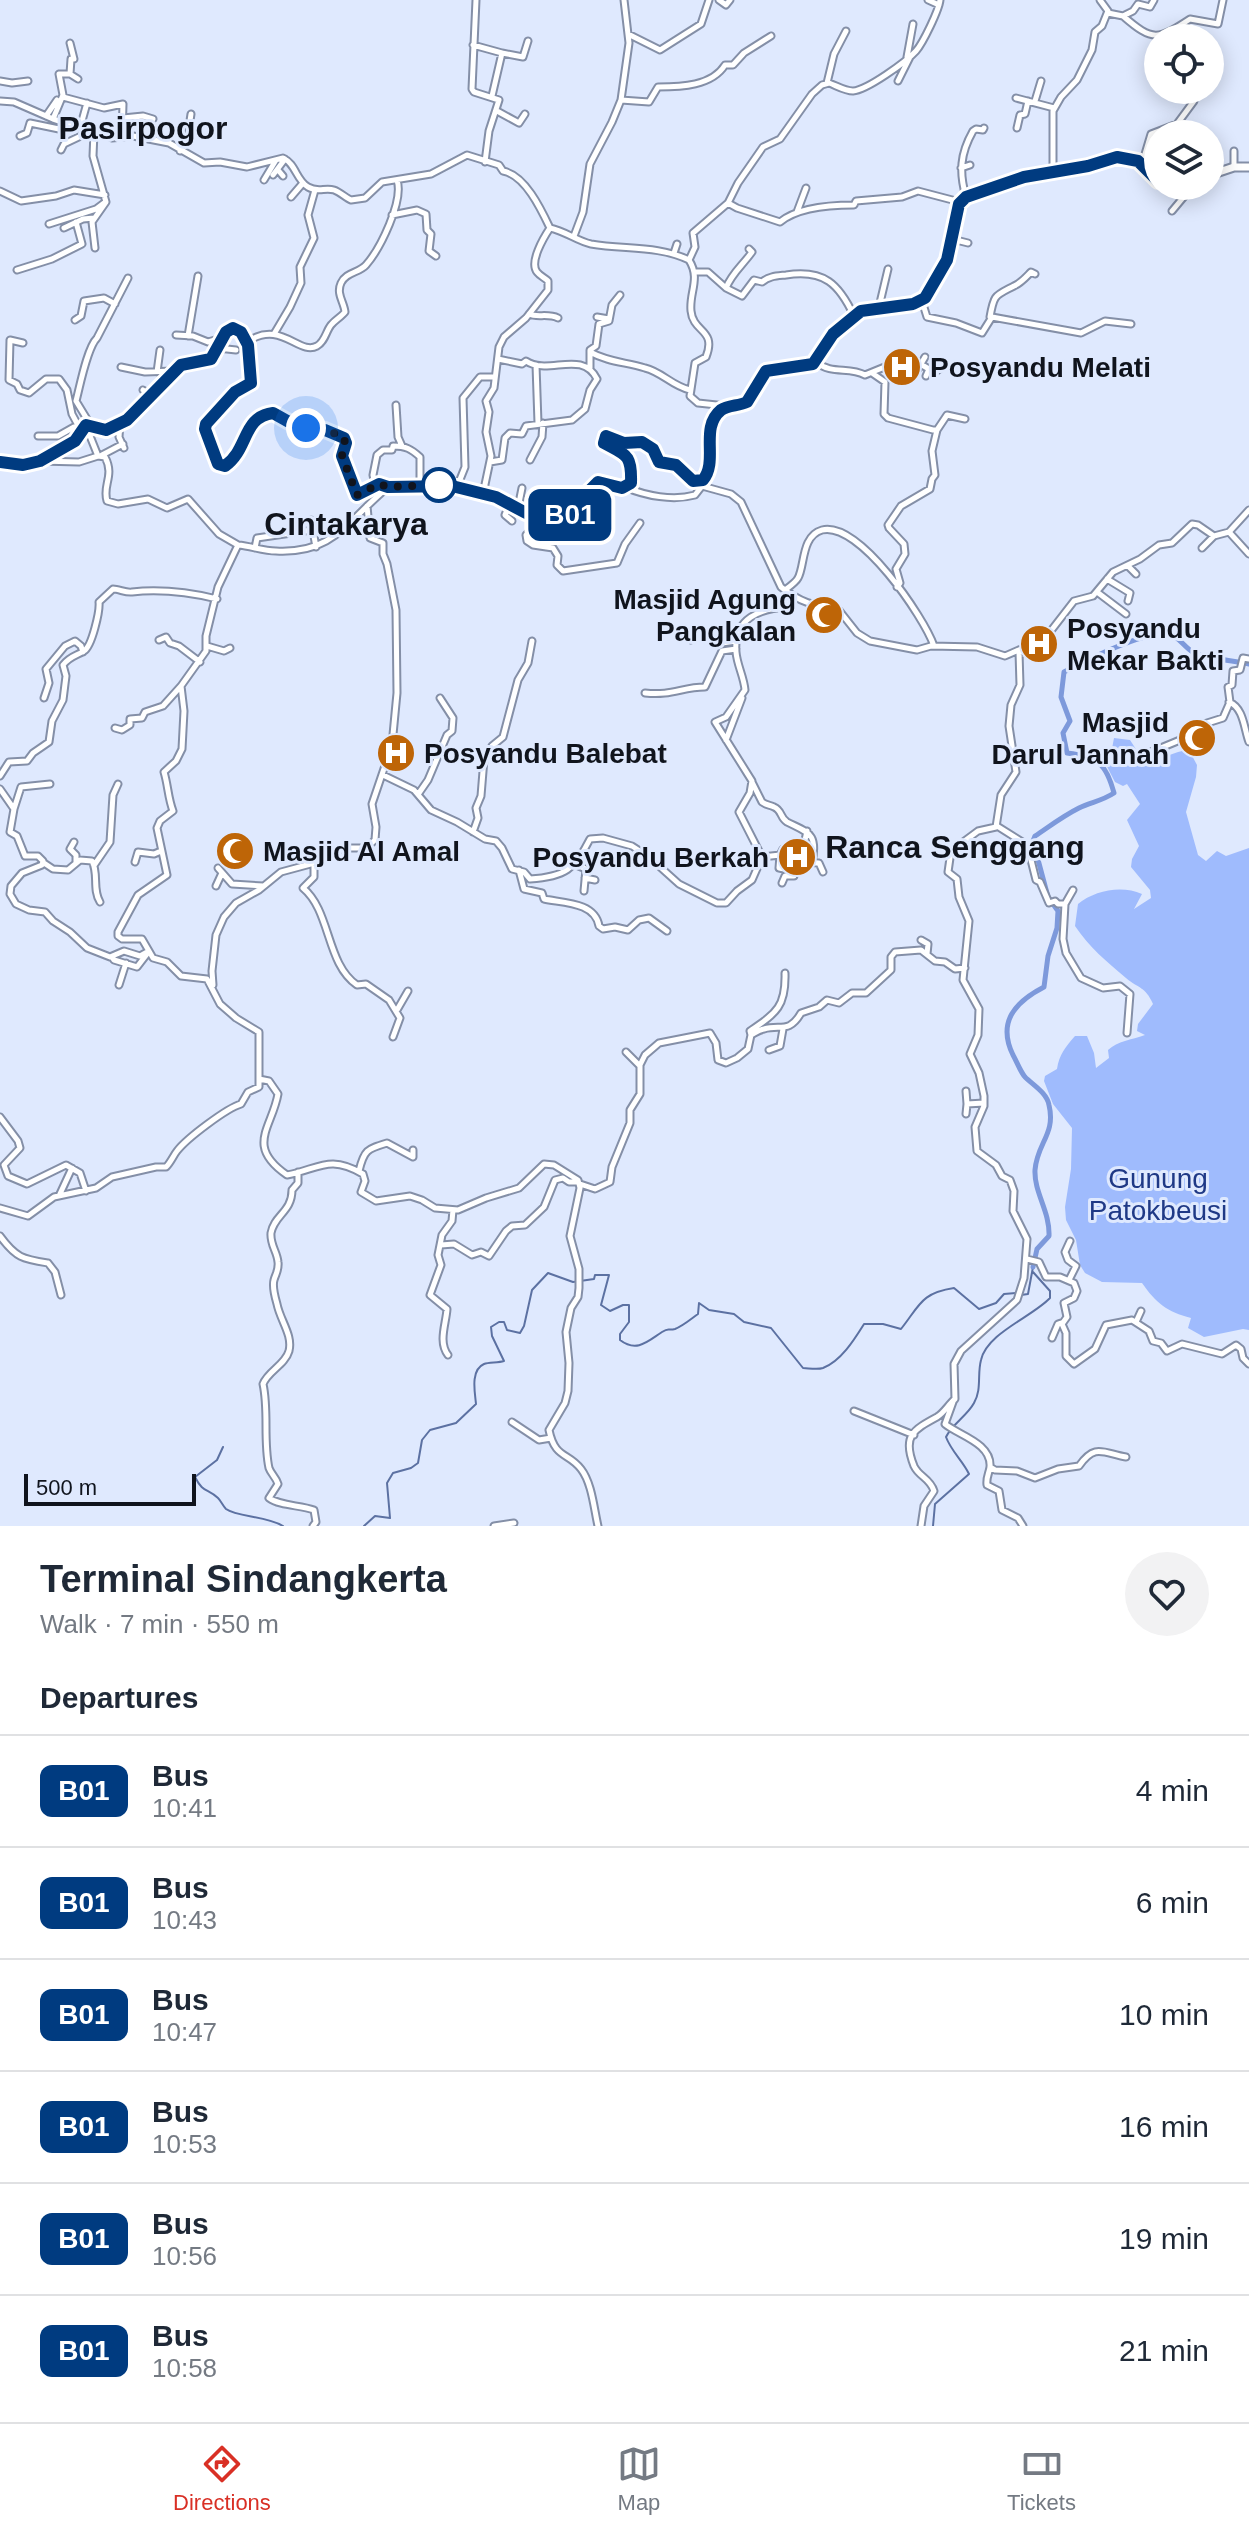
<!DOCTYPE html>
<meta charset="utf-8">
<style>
body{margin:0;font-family:Arial,sans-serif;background:#f2f2f3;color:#1f2937;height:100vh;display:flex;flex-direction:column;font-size:30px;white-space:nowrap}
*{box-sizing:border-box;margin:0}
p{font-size:26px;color:#747a83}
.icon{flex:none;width:44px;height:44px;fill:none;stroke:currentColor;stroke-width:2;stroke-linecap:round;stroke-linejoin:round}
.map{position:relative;height:1526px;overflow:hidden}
.side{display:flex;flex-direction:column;background:#fff;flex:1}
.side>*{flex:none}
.badge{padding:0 16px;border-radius:12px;font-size:28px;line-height:52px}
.controls{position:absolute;left:1144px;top:24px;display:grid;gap:16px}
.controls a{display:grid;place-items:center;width:80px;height:80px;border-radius:50%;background:#fff;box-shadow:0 4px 20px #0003;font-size:40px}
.scale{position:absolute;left:24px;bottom:20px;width:172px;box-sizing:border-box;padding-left:8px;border:4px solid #10141d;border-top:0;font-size:22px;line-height:28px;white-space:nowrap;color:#10141d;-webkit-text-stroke:6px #dfe9fe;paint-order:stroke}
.you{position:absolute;width:40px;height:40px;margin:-20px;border:6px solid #fff;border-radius:50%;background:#1a73e8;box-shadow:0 0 0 12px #1a73e833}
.map>.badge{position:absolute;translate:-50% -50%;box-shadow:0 0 0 4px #fff}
h2{padding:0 40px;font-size:30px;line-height:72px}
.round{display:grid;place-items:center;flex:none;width:84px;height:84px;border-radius:42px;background:#f2f2f3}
.head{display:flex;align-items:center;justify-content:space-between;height:136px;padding:0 40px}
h1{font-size:38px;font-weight:700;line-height:60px}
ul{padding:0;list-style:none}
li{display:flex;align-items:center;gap:24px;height:112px;padding:0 40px;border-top:2px solid #e0e1e3}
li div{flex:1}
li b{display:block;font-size:30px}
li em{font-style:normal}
li .badge{min-width:88px;font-weight:700;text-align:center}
.menu{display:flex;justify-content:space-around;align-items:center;height:112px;border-top:2px solid #e0e1e3;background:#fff;font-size:22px;color:#747a83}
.menu a{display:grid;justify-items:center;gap:4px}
.menu .on{color:#d93025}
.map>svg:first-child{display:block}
</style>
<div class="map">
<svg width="1249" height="1526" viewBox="0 0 1249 1526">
<rect width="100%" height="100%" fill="#dfe9fe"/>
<path fill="#9fbbfd" d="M1114,738L1130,740L1143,760C1161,762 1172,751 1189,750L1197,765L1196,777L1186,812L1198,855L1206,861L1217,851L1226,856L1249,848V1330L1243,1329L1204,1337L1188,1328L1191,1318C1167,1312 1156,1303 1142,1283L1102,1282L1085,1273L1080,1265L1076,1240L1066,1220L1065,1207L1071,1169L1072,1128L1053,1104L1044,1081L1045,1076L1057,1069C1059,1055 1066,1046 1075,1036H1087L1094,1053L1096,1068L1109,1058L1108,1050C1118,1041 1131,1040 1145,1035L1137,1031L1138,1024L1153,1004C1145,986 1139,989 1126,978C1107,962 1089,947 1075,926L1078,904C1095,890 1122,885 1142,894L1134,909L1151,898L1150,890L1131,867L1132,859L1139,846L1127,820L1140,804L1127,784L1123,786L1115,782L1100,753L1113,759L1111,754Z"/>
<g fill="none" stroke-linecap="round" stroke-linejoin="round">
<path stroke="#5c71a2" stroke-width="2" d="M1021,1295L1028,1294L1033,1267
M223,1447L217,1460L195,1477C203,1493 207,1488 218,1498C221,1501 223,1506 226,1509C237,1517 266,1516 283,1526
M364,1526L375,1516L390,1518L387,1483L393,1473L411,1468L418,1463L422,1440L430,1430L456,1423L476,1404C475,1393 470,1370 484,1364C489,1362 498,1363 504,1361L492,1336L491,1327L499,1322H504L507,1330L520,1333L524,1326L532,1290L548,1273L573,1282L594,1279L595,1275H609L601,1305L610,1311L623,1305H629V1322L620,1334V1340C637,1353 648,1341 662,1332C670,1327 667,1331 675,1329C683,1326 691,1319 698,1314L699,1303L709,1310L734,1314L744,1322L771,1328L803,1368C808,1368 817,1370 823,1368C841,1361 854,1340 864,1324H883L901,1329C920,1305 921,1293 954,1288L979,1309L996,1303L1004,1294L1016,1293
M933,1526L935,1504L969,1474C963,1461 951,1451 946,1437C952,1424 967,1416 974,1403C982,1389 977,1375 981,1360C987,1333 1032,1317 1050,1298V1291L1033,1272"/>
<path stroke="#7d99db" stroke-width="5" d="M1033,1267L1037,1249L1049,1236C1050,1211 1034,1193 1035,1170C1037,1143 1056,1134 1049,1105C1047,1093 1033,1085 1025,1077C1020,1071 1017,1062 1013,1055C997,1022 1015,1002 1044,987L1048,956L1057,928L1058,911L1048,897L1033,841L1035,836C1050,826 1063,816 1079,808C1091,802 1102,801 1114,793C1106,763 1098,757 1067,753L1063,733L1070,721L1061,697L1064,672C1087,660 1138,634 1163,634C1179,634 1182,646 1194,653C1203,658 1236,661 1249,664"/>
<g stroke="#848fa7" stroke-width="9">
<path id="minor" d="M476,0L472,89L474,92L499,100L489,131L485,162
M719,0L726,5L730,0
M928,0L939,5
M1108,13L1123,16L1133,11L1138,4L1150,7L1154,0
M1123,16C1153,42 1158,40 1190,19L1218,24L1223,0
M628,34L660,50L701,24L709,0
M473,45L502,53
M907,57L913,24
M70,74L78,79
M0,81L12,83L28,81
M898,81L910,57
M827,83L834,54L846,31
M492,96L502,53L523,57L528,41
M63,97L104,108L123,104L122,137
M1016,98L1054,108
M621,100L649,102L658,87C681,87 712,86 725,65H733L744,53L771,36
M0,101L14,102L53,119L112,138L133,136L169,143L204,163L220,162L247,167L283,158C296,164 296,180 308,187C318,193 325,187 334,190C340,192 346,198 351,200L365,198L382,182L431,174L467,155L499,165L503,171C525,175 541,209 550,228C565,231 577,241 591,244C625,250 657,245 689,260C701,279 689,292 691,311C693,333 717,329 706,357L695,363L690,396L698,403L726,406
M1035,101L1041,81
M497,111L519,123L525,114
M46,116L57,100
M123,118L143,116L153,119
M53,119L63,95L59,74H70L71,59H74L70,43
M80,128L87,103
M1017,128L1020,115L1025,114L1028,101
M94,132L93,156L106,202L92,222L95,248
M20,136L27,133L30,123L59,129L63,122
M61,150L64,144L85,134L86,129
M180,151L188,134L191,114
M1147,154L1153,164L1158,166
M1142,164L1151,134L1177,124L1194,101
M1234,167V151
M961,168L970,165
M278,170L283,176
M1053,172V111L1061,97L1077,80L1092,50L1095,32L1102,26L1108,11L1100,0
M273,175L285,159
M264,180L276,160
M0,191L21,201L56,196L74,190L105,195
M291,197L303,183
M966,197C959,172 960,154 973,131L976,129L983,130L984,128
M728,203L737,208L780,222C798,207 830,205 854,205L856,201L902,197L918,191L960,202
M1172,211L1187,193L1186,186
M797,212L806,188
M392,215L417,210L426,214L427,230L431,234L429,251L436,256
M49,224L96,209L104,203
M64,228L83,219L94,218
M574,236L583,212L590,164L612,122L621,100L629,43L624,0
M952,239L968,243
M674,253L677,244
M689,260L695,247L693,233L728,203L738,183L763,147L780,139L812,94L822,85L829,83C837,86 845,91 853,91C867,90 906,62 916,51C923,43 939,10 940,0
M17,270L52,259L82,244L76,222
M695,272H708L726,288L742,296L754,280L762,282C769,276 777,276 786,275C824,269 839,284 854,316
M726,288C732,273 742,266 752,252L749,249
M922,301L927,317L956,323L982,333L992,317L1081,333L1105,321L1131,324
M879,307L888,269
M529,314C537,318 548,313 558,318
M597,317L609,319
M990,317C994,294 995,296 1014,286C1021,283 1026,277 1031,272L1035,274
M75,320L81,316L84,301L104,298L115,304
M274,334L290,307L301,283L300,267L314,238L308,215L315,190
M176,335L193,336L208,342L222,338
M188,336L198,276
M247,342C281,319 299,356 317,346C325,342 326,331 331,325C335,320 341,317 345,312C344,302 336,294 341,283C346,272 359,273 366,265C380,249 404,201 397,180
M23,343L10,340L9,380L17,384L20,390L29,393L46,379H59L67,390L72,414L80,429
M218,348L236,350
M590,352C608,362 625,362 645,368C662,372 672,386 690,390
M816,362C832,375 849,366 865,375L892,364L918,369L925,357
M536,365L538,423
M922,365L929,369L926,376
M121,367L145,372L174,371
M590,368V350L596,346L599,324L609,321L612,305L620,295
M928,371L935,372L942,367
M157,372L160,350
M872,373L885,382L884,414L888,418L933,430H937L947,415L965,419
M143,390L151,395
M396,405L398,437L402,446
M120,423L119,437L124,448
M90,424L76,401C80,386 87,348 97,338L128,278
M86,426L98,456L105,457C115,476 102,485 107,501L118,504L148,499L167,508L188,499L219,534L238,545
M38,436H58L74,427L81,429
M102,455L123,444
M530,460L542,437L543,423
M40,461L79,462L98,456
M490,462L502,460L505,438L510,433L522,434L526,426L572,420L585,409L590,390L597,379C582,349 548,376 526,361L522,364L498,359
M703,480L702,486L731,494L741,502L781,587C799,602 814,606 838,609L857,633L870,641L917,650L931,646L977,647L1005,656L1021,649
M375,485L373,475L377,455L383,450H392L393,446C406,446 411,449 420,457V487
M457,487L465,467L463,398L480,377H495
M625,487C646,496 673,501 695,495L702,486
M483,494L491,456L486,432L489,412L486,401L494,388L499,347L504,337L526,318L548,290V281C545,278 540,276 537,272C529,262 544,237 550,228
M509,505L505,515L512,521
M518,508L522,488
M537,515L535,526L526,535L527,541L533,545L553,548L558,556L557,565L563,571L617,563L625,544L640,523
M311,520L316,547
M1229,532L1249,554
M255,548L257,538L312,530
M1202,548L1214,536
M1128,566L1136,574
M1107,579L1130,593L1128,601
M897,587L900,583L896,569L905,554L904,544L889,528L888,525L901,506L930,489L932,479L935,475L932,451L937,430
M785,590C789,587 796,582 798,578C805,566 801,536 822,530C859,521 924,617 934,646
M1097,592L1126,614
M159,640L166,637L170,643L179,646L200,662
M691,640L702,635L715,644L736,641
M207,646L224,651L230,648
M645,693C672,696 682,687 705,687L722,651L736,649
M44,698L49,683L46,669L65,646L75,641L81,646L83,652
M1229,702C1244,708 1244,729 1249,742
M115,728L122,730L130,725V719L142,718L145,712L163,706L181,686
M726,740L742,698
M1151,752L1180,740L1193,741L1200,739L1204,724L1223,718L1230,702L1228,687L1232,685L1233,671L1240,670L1243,658L1249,659
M383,775L414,790L431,810L457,822L485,839L496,841L502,848L512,869L524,872L530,879C565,877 575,869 590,839L603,838L632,846L649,857L679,884L717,903H726L737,891L752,880L762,857L739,812L750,793L752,781L715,722L726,717L745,690C744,677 737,665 736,652C733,618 761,608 788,607L791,597
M0,776L9,762L27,761L33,753L49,742L52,721L63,700L66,676L63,665C70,656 76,656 84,651C92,646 100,611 99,602L113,589C119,589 126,593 132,592C160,589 188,592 217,599
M752,782L762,802C766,805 770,805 774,807C782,810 780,818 787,822C809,833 818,833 812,863
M0,789L14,809L10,832L17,836L25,856H38L43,861L42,865L22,873L11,886L10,894L16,904L29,910L45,912L53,921L70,932L87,948L110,957L124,951L140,956L149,951
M419,793L428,780L447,735L452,731L453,718L440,698
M14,809L21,787L50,784
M997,826L1024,843V848L1029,852L1036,880L1040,882L1049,903L1055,901L1058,904H1065L1063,939L1066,953L1081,978L1103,988L1120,986L1130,994L1127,1033
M473,832L478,818L476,808L481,796L484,759L492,746L503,737L518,680L528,663L532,641
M74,842L70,849L76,855V862
M802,854L807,831
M780,855L779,868L784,869L796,861L794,876H785L782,883
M762,857L780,855L783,849L793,851
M797,861L799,855L802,854L804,862L819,863L823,872
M135,862L138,852L154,854L161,851
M44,863L53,869L68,870L80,860L92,861C99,874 92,889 100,902
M95,864L110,842L113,795L118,784
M314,864V877L303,888C331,911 326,964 357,985L366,984L389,1000L400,1018L393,1037
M576,865L586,869L584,891
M218,868L232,884L263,886
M519,870L524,889L542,893L544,899C563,903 595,902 599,926L603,929L615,927L628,930L639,920L649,918L667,931
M585,878L595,880
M216,886L222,873
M1065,904L1073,890
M921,940L928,944L927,954
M112,957L114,960L137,967L147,954
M119,985L126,963
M213,985L212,971L216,935L224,917L236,903L259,890L281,872L318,862L343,848H366L375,840L376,827L372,804L392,745L397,693L396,610L387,564L383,554V543L370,538L367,506
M397,1010L408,991
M751,1035L750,1031C776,1013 786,1007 785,973
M769,1050L780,1046L783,1029
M626,1052L639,1065
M259,1079L269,1081L278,1094C272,1128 245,1146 287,1175C319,1169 329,1154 363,1174L365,1181L361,1192L376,1201L410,1196L422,1200L435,1208L458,1210L486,1198L519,1188L544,1164L554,1165L578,1180L580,1188L570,1236L579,1269V1288L578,1297L571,1308L566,1332L569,1363L568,1391L565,1403L549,1430C555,1459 568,1452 581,1469C592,1483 594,1509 598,1526
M966,1091L967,1104L984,1103
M966,1114L967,1104
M0,1117L18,1141L20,1148L4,1165L8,1176L27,1184L66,1165L80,1173L86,1191
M359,1171C364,1150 367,1149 387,1143L413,1157V1150
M298,1172V1183L292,1190C292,1212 274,1215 271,1233C270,1245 277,1251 278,1262C279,1270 276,1273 274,1280C272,1287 275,1297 277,1304C280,1320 293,1335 289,1351C285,1365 268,1371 263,1384C269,1411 263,1440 269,1468C271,1474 276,1477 278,1484L269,1498C280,1506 300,1505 314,1510L316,1522L313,1526
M580,1184L595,1189L610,1182L612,1167L630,1123V1110L640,1094V1065L645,1055L659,1043L710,1033L716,1043L718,1060L726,1063L737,1058L748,1049L751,1035C755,1033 759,1030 764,1029C780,1024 789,1034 801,1013L819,1007L827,1000L839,1003L852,993H866L891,970V957L895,952L921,950L935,961L945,962L955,969L965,968
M59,1196L72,1168
M0,1208L28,1216L54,1197L96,1188L112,1177L156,1167H166C171,1162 173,1156 177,1151C187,1138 227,1108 241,1104L248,1092L259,1087V1032L236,1018L220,1004L207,979L181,976L167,962L153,958L142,939H122L118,936V932L138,895L167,875L157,828L160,821L173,811C168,798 168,785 164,772L176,761L182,749L184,711L181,686L206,651V636L218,587L238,545C251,546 263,551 276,551C334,554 347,521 388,487
M0,1236C16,1258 23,1259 48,1263L55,1272L61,1295
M441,1245L454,1244L472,1255L481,1252L489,1256L506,1231L512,1226L525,1225L544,1207L555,1180L563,1178L569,1182H578
M1027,1259L1039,1262L1046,1277H1060L1074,1283L1077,1291L1074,1298L1064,1303L1067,1317L1062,1324L1066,1333V1356L1074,1364L1095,1349L1106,1325L1132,1320L1149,1331L1153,1341L1161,1343L1167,1351L1182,1344L1222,1354L1236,1345L1241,1349L1243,1358L1249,1364
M1069,1280L1076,1266L1068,1260L1065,1252L1070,1241
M1136,1322L1141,1311
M1052,1338L1058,1324L1061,1323
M448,1355C438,1342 446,1324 447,1309L430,1295L441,1265L438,1255L442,1235L452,1221L453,1210
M953,1402L945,1424C958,1435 992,1443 990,1467C989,1474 986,1477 987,1485L999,1491L1002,1510L1018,1518L1023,1526
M854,1411L914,1435
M512,1422L539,1440L551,1438
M990,1467L995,1470L1017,1471L1035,1478L1058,1469L1079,1466C1095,1443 1103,1453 1126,1457
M494,1526L514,1523
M921,1526L924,1506L934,1491C930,1478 919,1477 914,1466C902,1436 913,1430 937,1417C944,1413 948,1405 955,1399L954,1364L961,1351L1017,1300L1024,1278L1027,1239L1013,1211L1014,1191L1010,1180L1002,1176L996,1165L977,1151L975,1127L984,1106V1096L979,1073L970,1054L978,1035L979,1009L963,980L969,921L959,897L957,879L948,872L951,851L978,831L996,827L1001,795L1016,772L1009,726L1011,705L1020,685L1019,652L1043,650L1049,641L1050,632L1074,601L1093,596L1113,572L1140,559L1159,545L1172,543L1192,524L1198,525L1214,536L1229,532L1249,510"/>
</g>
<g stroke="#848fa7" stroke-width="11">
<path id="major" d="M1210,175L1234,167H1249
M1165,186H1181
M0,462L23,465L40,461L75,441L86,425H92L104,430L132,416L181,365L211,359L226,332L234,329L241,332L248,345L251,383L235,392L206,424L218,464L225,466C249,448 242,417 273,413L298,427L325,430L344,438L346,443L342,456L357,495L379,484L388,487L452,486L496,497L526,513L562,516L577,511L588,492L598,482L622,488L631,483C632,454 626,454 604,443L606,436C613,438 619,443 626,443C648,444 648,438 659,462L676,465L691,481L703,480C718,463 699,428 721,410C728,405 739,406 747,402L762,374L778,368L813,364L833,334L861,311L913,304L925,298L947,260L959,204L965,198L1024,177L1088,166L1117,157L1138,161L1158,181"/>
</g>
<use href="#minor" stroke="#fff" stroke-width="5"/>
<use href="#major" stroke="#fff" stroke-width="7"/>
</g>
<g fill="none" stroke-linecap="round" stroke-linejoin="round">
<g stroke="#fff" stroke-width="18">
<path id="line" d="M0,462L23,465L40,461L75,441L86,425L106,430L127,420L181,365L211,359L226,332L233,328L241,332L248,345L251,383L235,392L206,424L205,429L218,464L225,466C249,449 242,417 273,413L298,427L325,430L344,438L346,443L342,456L357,495L379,484L388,487L452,486L496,497L526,513L562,516L577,511L588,492L598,482L622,488L631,483C632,454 626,455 604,443L606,436L624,443L642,442L653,449L659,462L676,465L693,481L703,480C719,461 699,428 721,410C728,405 739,406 747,402L766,371L813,364L833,334L861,311L913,304L925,298L947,260L959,204L966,197L1024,177L1088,166L1117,157L1138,161L1158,181"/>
</g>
<use href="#line" stroke="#003b80" stroke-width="12"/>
<path stroke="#10141d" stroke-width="8" stroke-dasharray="0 14.4" d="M306,428L332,432L345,439L342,456L357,495L379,484L388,487L439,485"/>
</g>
<defs>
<g id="hospital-disc" transform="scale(2)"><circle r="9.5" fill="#be6507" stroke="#dfe9fe"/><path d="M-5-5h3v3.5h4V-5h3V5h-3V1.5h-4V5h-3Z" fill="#fff"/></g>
<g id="mosque-disc" transform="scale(2)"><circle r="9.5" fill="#be6507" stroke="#dfe9fe"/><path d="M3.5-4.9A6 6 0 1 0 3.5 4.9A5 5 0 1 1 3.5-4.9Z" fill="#fff"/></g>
</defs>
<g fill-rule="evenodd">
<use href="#hospital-disc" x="902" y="367"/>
<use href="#mosque-disc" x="824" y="615"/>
<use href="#hospital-disc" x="1039" y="644"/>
<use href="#mosque-disc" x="1197" y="738"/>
<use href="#hospital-disc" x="396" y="753"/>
<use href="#mosque-disc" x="235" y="851"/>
<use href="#hospital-disc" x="797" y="857"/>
</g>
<circle fill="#fff" stroke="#003b80" stroke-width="4" cx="439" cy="485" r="16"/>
<g text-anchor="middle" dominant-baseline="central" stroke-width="6" stroke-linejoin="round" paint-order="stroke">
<g font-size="28" font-weight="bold" fill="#10141d" stroke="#dfe9fe" text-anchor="start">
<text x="930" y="367">Posyandu Melati</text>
<text x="796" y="599" text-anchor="end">Masjid Agung<tspan x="796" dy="32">Pangkalan</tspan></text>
<text x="1067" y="628">Posyandu<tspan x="1067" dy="32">Mekar Bakti</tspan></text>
<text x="1169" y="722" text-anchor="end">Masjid<tspan x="1169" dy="32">Darul Jannah</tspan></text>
<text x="424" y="753">Posyandu Balebat</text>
<text x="263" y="851">Masjid Al Amal</text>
<text x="769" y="857" text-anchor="end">Posyandu Berkah</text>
</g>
<g font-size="28" fill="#1f3986" stroke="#dfe9fe">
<text x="1158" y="1178">Gunung<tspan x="1158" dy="32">Patokbeusi</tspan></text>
</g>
<g font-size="32" font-weight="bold" fill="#10141d" stroke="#dfe9fe">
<text x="143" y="128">Pasirpogor</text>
<text x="346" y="524">Cintakarya</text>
<text x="955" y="847">Ranca Senggang</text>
</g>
</g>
</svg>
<div class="controls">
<a><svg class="icon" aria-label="locate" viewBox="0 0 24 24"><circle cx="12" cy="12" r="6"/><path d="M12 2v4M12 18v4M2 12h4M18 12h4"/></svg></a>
<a><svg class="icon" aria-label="layers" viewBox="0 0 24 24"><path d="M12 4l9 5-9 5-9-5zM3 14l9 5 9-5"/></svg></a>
</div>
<div class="scale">500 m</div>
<div class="you" style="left:306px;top:428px"></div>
<b class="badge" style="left:570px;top:515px;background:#003b80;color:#fff">B01</b>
</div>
<section class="side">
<div class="head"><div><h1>Terminal Sindangkerta</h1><p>Walk · 7 min · 550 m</p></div><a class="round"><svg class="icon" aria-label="heart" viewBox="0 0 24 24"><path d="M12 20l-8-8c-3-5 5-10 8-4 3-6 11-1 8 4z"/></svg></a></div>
<h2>Departures</h2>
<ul>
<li><span class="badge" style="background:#003b80;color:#fff">B01</span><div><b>Bus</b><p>10:41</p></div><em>4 min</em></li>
<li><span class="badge" style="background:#003b80;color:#fff">B01</span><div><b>Bus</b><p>10:43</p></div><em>6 min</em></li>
<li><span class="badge" style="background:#003b80;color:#fff">B01</span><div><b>Bus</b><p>10:47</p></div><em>10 min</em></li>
<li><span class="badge" style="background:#003b80;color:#fff">B01</span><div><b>Bus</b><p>10:53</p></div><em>16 min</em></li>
<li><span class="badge" style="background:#003b80;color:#fff">B01</span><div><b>Bus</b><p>10:56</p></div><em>19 min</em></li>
<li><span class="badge" style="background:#003b80;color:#fff">B01</span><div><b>Bus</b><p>10:58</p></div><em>21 min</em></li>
</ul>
</section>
<nav class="menu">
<a class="on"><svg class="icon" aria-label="directions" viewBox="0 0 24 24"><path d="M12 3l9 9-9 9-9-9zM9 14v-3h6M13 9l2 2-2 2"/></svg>Directions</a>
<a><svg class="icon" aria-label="map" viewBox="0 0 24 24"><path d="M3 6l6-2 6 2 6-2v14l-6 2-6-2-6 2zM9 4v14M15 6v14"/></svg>Map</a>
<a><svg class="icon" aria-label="tickets" viewBox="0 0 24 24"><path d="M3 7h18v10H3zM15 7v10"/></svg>Tickets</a>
</nav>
